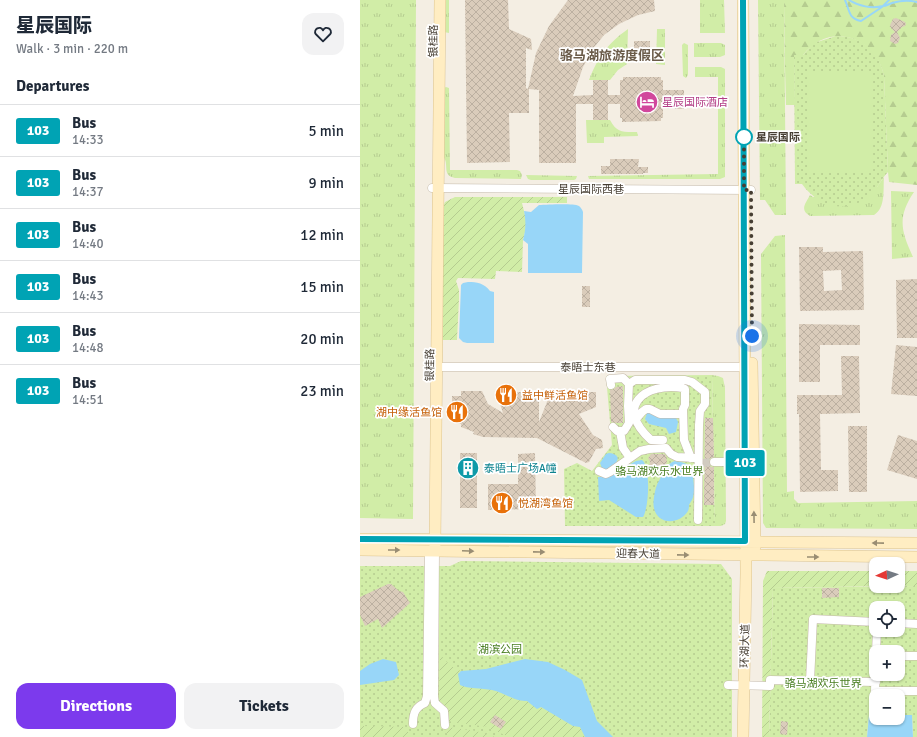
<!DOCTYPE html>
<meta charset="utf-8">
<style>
body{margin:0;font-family:Signika,"Noto Sans SC",sans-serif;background:#f2f2f3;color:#1f2937;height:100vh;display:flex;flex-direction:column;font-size:15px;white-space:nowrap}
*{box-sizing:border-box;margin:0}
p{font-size:13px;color:#747a83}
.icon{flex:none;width:22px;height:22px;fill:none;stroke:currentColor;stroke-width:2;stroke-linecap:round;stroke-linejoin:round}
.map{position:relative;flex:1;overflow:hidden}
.side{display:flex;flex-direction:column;background:#fff;width:360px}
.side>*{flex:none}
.badge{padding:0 8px;border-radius:3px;font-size:14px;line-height:26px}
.needle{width:26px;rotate:267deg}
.buttons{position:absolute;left:509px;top:557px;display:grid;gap:8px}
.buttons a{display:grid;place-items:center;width:36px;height:36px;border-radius:8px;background:#fff;box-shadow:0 1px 3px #0004;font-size:20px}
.you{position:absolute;width:20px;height:20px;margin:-10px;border:3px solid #fff;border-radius:50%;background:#1a73e8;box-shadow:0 0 0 6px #1a73e833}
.map>.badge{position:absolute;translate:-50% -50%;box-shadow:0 0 0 2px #fff}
h2{padding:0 16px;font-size:15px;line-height:36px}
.round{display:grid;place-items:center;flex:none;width:42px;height:42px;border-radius:12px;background:#f2f2f3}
.overview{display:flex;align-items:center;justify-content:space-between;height:68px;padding:0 16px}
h1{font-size:19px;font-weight:800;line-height:30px}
.cta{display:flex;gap:8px;margin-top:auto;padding:8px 16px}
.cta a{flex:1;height:46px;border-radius:12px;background:#7c3aed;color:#fff;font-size:16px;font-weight:800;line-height:46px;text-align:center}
.cta a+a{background:#f2f2f3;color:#1f2937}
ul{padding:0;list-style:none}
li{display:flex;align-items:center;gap:12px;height:52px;padding:0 16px;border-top:1px solid #e0e1e3}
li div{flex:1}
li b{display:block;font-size:15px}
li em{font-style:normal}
li .badge{min-width:44px;font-weight:700;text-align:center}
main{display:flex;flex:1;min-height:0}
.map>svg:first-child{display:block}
</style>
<main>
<section class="side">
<div class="overview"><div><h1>星辰国际</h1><p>Walk · 3 min · 220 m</p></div><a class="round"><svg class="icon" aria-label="heart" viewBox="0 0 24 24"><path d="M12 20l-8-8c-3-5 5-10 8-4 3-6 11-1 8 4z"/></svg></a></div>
<h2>Departures</h2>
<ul>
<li><span class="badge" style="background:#00a3b4;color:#fff">103</span><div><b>Bus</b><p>14:33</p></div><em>5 min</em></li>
<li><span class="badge" style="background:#00a3b4;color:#fff">103</span><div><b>Bus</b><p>14:37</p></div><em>9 min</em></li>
<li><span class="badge" style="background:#00a3b4;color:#fff">103</span><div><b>Bus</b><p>14:40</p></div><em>12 min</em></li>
<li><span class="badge" style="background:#00a3b4;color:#fff">103</span><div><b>Bus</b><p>14:43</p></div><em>15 min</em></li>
<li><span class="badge" style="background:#00a3b4;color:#fff">103</span><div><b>Bus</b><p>14:48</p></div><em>20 min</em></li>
<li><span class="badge" style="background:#00a3b4;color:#fff">103</span><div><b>Bus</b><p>14:51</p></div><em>23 min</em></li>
</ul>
<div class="cta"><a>Directions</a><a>Tickets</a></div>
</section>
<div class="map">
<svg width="557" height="737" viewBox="0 0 557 737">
<defs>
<pattern id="grass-tufts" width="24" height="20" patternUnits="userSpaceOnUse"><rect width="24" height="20" fill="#d1eda7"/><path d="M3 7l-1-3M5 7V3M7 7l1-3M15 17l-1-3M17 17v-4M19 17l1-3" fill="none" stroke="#b5cc90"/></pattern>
<pattern id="forest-firs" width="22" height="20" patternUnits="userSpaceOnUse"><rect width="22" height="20" fill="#d1eda7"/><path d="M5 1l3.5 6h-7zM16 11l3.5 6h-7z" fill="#b5cc90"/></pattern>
<pattern id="park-dots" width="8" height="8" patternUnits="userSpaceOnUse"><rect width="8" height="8" fill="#d1eda7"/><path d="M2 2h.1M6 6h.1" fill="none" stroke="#b5cc90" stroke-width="1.8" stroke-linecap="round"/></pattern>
<pattern id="garden-furrows" width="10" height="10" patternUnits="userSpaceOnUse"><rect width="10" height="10" fill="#d1eda7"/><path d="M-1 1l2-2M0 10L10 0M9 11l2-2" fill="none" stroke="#b5cc90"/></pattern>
<pattern id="building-cross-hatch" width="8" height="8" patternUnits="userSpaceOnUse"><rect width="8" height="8" fill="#daccbb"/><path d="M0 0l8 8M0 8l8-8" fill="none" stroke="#bcb0a1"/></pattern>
</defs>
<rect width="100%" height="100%" fill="#f4eee3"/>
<path fill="url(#grass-tufts)" d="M0,0H56L53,519L0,518Z
M84,0H89V33L84,32Z
M340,0H364L365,33H340Z
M398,0H424L426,215H415L405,200H400Z
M268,29L267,64L258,70L250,80H229C238,57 248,43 268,29Z
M297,29H305V65L296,64Z
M324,43L328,45V75L326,78L323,76L322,45Z
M334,43H361L365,45V55L360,57H334Z
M335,67H361L365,69V177L360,179H229L228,176L358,174V77H335Z
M86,87L89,88L90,170H157L160,171L162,175L161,179L95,178C81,175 90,165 83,156L84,88Z
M226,120H250C257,133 263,132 277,132L278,136L244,137V143H227Z
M166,175L217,176L216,179L214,180H171L168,179Z
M524,177C523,189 526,208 514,215L450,216C439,210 446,203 450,195L453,197L517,187Z
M531,191L554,192C537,217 541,231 553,257L532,259Z
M425,235L427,492L434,491V499L438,503L557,501V529L406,528L403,523L401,254L415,236Z
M352,375L358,376L363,378L365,388L366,521L365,524L361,526H355Z"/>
<path fill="url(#forest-firs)" d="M424,0H557V185L529,182L528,172L524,76C516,36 469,21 443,55H434V67H425Z"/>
<path fill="url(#park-dots)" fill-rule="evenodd" d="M476,36C502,36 519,51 524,76L528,172C521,179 518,188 511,194C489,216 458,207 442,184H435L434,55H443L454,43Z
M352,375L355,526H205L204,469L217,463L232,471L252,445L246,376Z
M101,561L361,564L372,579V737H0V566H90Z
M557,586V737H553L552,715H538V696H516V715H509L507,737H409L413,588ZM516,608H538V630H516ZM516,652H538V674H516Z"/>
<path fill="url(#garden-furrows)" d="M95,197H207V203H162L166,219V228L163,240L162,272L136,271L135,279L98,278L96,281L99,290V299L97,340H81L83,207L85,202Z
M407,571H516V586H529L413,588L409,737H402L403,581Z
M538,571H557V586H538Z
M80,656L94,668L101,671L98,674L105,687C115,687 127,688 137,691C147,695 156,701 167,701L177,709L181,707L220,727L225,737H149L127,727L88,721L79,702Z
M0,726L48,727V737H0Z
M87,727L116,731L135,737H87Z"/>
<path fill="#d1eda7" d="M425,67H434L435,105H426Z
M447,72H512L513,172H448Z"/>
<path fill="#98d6f8" d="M179,205C187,205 212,203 219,206C221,208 222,209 223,212L222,273H168V244L163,240C166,230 166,221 164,211L171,212Z
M108,282C117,282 124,283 130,291L134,292V343H107L103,342L99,338L101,285L103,283Z
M289,412L316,418L318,422L316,432L309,434L306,428L289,424L285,419L287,413Z
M249,453C265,455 255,465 249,471L242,468L240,463L246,454Z
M282,460C291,466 289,508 283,517H276L249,500L239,501L238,477L249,476L276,461Z
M315,461C322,462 328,463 332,469C333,477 336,492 332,500C331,501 330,503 329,505C329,507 329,509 328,511C317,528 289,524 294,497C295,491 296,485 300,479C304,472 307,463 315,461Z
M23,659L36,662L39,675L34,680L0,685V671L10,664Z
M165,659L188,662L205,670L222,680L237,721L253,737H225L220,727L213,726L181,707L177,709L167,701C154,702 144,692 132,690C122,688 108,689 100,685L98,674L101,671L126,669Z
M509,715H516V718H538V715H552L553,737H507Z"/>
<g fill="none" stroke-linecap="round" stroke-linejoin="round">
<path stroke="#98d6f8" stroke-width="2" d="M485,0C490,11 488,18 501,21L522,7L529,0
M489,0C498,6 512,9 523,6C526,6 529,4 532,3C539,1 549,0 557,2"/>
</g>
<path fill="url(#building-cross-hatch)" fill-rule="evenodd" d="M105,0H148L149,29L171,39L172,50L166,48V88L168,89L176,53L189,26L208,0H294L295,11L278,15L259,24L244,35L231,51L223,67L213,96L233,95V80H248V95H260V80H263V77H301V80H303V90H324V109H303V118H301V121L262,122V118H260V104H248V120H233V104H216V163H179V90L169,89V113H149L150,162L107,163Z
M536,18L545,22L546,24L545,26L542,27L537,32L540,38L538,43L535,44L530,41L531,35L535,32L531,28L530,25L533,19Z
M274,41H290V57H274Z
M250,159H279L278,167H288V173H283V174H241V166H250Z
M439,247H463V252L503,251L504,310L440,311ZM481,270L482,290L464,291L463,271Z
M557,279V338H537L536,280Z
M222,286H230V307H222Z
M439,324L500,325V345H460V382H439Z
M536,345L557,347V396L531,394Z
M481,356H499L500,413L460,414L461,470H478V491L440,492L439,414H437V395H482Z
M263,386V423H257L251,422L250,390L254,389L256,387Z
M101,391H122L128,404L143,413L138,398V392H179V422L191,392H236V407L219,414L233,435L242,440L243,448L236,449L229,462L226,463L177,438L123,437L113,434L114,432L101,427V424L96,423V415H92V396H101Z
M345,418H353L354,457L349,459V462L351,467H354V505H344Z
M488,426H507V492H489Z
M538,435L557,441V479L527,470Z
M100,453H117V508H100Z
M175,453L176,509L128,510V484H158V454Z
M291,454H304L306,456L307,462L303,469L299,468L296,470L289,466L290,462L288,458Z
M28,584H31L39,591L43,592L50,603L22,628L18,619L5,626L0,615V597Z
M462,588H479V597L462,598Z
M135,715L146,722L141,729L130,722Z
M421,721L428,722L427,735L420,734Z"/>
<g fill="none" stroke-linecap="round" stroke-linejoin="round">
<path stroke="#d1cbc0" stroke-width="8" stroke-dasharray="8 4" stroke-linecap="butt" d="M342,463L354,462"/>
<g stroke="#c3b8a8" stroke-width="9">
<path id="street" d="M72,188L391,190
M70,367H385
M269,384L275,380H325L332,382L345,392V404L340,411L339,425L338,520
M251,385L250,379L263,378L269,384
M275,420L282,412L286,409H290L300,414H323
M253,427L257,431H264L269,423L268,406L269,384
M260,431L263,448L270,458
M303,440H291C254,407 284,382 323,388L325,389V405L323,409L324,440L331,458
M354,462H370
M239,471L246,474L250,472L280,451L289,449L306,448L311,454L317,457L336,458
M75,550L74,697L75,703L84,711L85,725
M538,623L557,624
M516,652L517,630
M538,656H557
M516,660L515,691H557
M450,681L453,619L516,622
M368,685L410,686V680L516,682
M53,724C53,714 55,707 65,703L67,696L69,550"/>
</g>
<g stroke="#dcc490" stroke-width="12">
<path id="secondary" d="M392,363L395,547
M0,539L557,543
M75,545L80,0
M0,550L557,557
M383,737L386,573L383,0"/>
</g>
<use href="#street" stroke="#fff" stroke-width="8"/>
<use href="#secondary" stroke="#ffedc2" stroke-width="11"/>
</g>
<defs><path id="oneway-solid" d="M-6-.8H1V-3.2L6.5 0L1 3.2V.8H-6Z"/></defs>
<g fill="#998d73">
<use href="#oneway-solid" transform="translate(394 517) rotate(-91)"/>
<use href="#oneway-solid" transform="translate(518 543) rotate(-179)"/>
<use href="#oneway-solid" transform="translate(34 550)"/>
<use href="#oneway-solid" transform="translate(108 551) rotate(2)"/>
<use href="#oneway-solid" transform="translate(179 552) rotate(1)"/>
<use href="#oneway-solid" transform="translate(323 555) rotate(1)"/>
<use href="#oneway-solid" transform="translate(453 557)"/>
</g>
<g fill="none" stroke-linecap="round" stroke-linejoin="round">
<g stroke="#fff" stroke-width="9">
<path id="line" d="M0,539L385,541L383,0"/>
</g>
<use href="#line" stroke="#00a3b4" stroke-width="6"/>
<path stroke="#463e33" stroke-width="4" stroke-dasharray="0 7.2" d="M384,137V136V190H391L392,336"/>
</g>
<defs>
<g id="hotel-disc" transform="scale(1.15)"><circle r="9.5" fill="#d1479c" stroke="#fff"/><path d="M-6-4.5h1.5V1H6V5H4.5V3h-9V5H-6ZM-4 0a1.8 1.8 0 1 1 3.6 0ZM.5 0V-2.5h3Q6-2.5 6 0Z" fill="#fff"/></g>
<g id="restaurant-disc" transform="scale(1.15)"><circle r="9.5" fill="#e8710a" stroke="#fff"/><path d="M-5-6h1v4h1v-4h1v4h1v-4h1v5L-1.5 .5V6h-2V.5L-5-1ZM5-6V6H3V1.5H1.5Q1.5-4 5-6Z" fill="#fff"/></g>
<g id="building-disc" transform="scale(1.15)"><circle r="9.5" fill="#0f9aa8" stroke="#fff"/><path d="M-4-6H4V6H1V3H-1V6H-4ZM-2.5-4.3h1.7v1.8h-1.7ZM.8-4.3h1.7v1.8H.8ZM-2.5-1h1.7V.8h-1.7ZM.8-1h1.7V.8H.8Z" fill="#fff"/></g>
</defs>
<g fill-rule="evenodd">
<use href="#hotel-disc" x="287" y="102"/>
<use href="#restaurant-disc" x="146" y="395"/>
<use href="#restaurant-disc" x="97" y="412"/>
<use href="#building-disc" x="108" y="468"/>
<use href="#restaurant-disc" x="142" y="503"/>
</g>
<circle fill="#fff" stroke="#00a3b4" stroke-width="2" cx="384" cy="137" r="8"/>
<g text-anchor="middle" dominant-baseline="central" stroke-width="3.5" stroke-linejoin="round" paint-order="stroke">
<g font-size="11" fill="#463e33" stroke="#fff">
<text transform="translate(73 41) rotate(-90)">银桂路</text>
<text x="231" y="189">星辰国际西巷</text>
<text transform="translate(70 365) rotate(-89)">银桂路</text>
<text x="228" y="367">泰晤士东巷</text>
<text transform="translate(278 554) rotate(1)">迎春大道</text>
<text transform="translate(385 646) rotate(-89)">环湖大道</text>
</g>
<g font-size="11" fill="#b23c85" stroke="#fff" text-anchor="start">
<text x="302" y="102">星辰国际酒店</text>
</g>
<g font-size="11" font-weight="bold" fill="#463e33" stroke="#fff" text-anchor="start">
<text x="396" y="137">星辰国际</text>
</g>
<g font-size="11" fill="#c56008" stroke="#fff" text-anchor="start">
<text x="162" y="395">益中鲜活鱼馆</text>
<text x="82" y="412" text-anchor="end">湖中缘活鱼馆</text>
<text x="158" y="503">悦湖湾鱼馆</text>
</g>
<g font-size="11" fill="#0d838f" stroke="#fff" text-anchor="start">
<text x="124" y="468">泰晤士广场A幢</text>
</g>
<g font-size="11" fill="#487e20" stroke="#fff">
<text x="299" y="471">骆马湖欢乐水世界</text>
<text x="140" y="649">湖滨公园</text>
<text x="463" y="683">骆马湖欢乐世界</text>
</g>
<g font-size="13" font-weight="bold" fill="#6a5b49" stroke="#fff">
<text x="252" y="56">骆马湖旅游度假区</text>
</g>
</g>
</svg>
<div class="buttons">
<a><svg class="needle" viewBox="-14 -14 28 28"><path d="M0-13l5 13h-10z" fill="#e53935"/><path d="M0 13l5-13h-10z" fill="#747a83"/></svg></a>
<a><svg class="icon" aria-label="locate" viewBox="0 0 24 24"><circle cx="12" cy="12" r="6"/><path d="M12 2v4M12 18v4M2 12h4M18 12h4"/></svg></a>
<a>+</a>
<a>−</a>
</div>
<div class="you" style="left:392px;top:336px"></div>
<b class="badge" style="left:385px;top:463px;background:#00a3b4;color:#fff">103</b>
</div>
</main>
